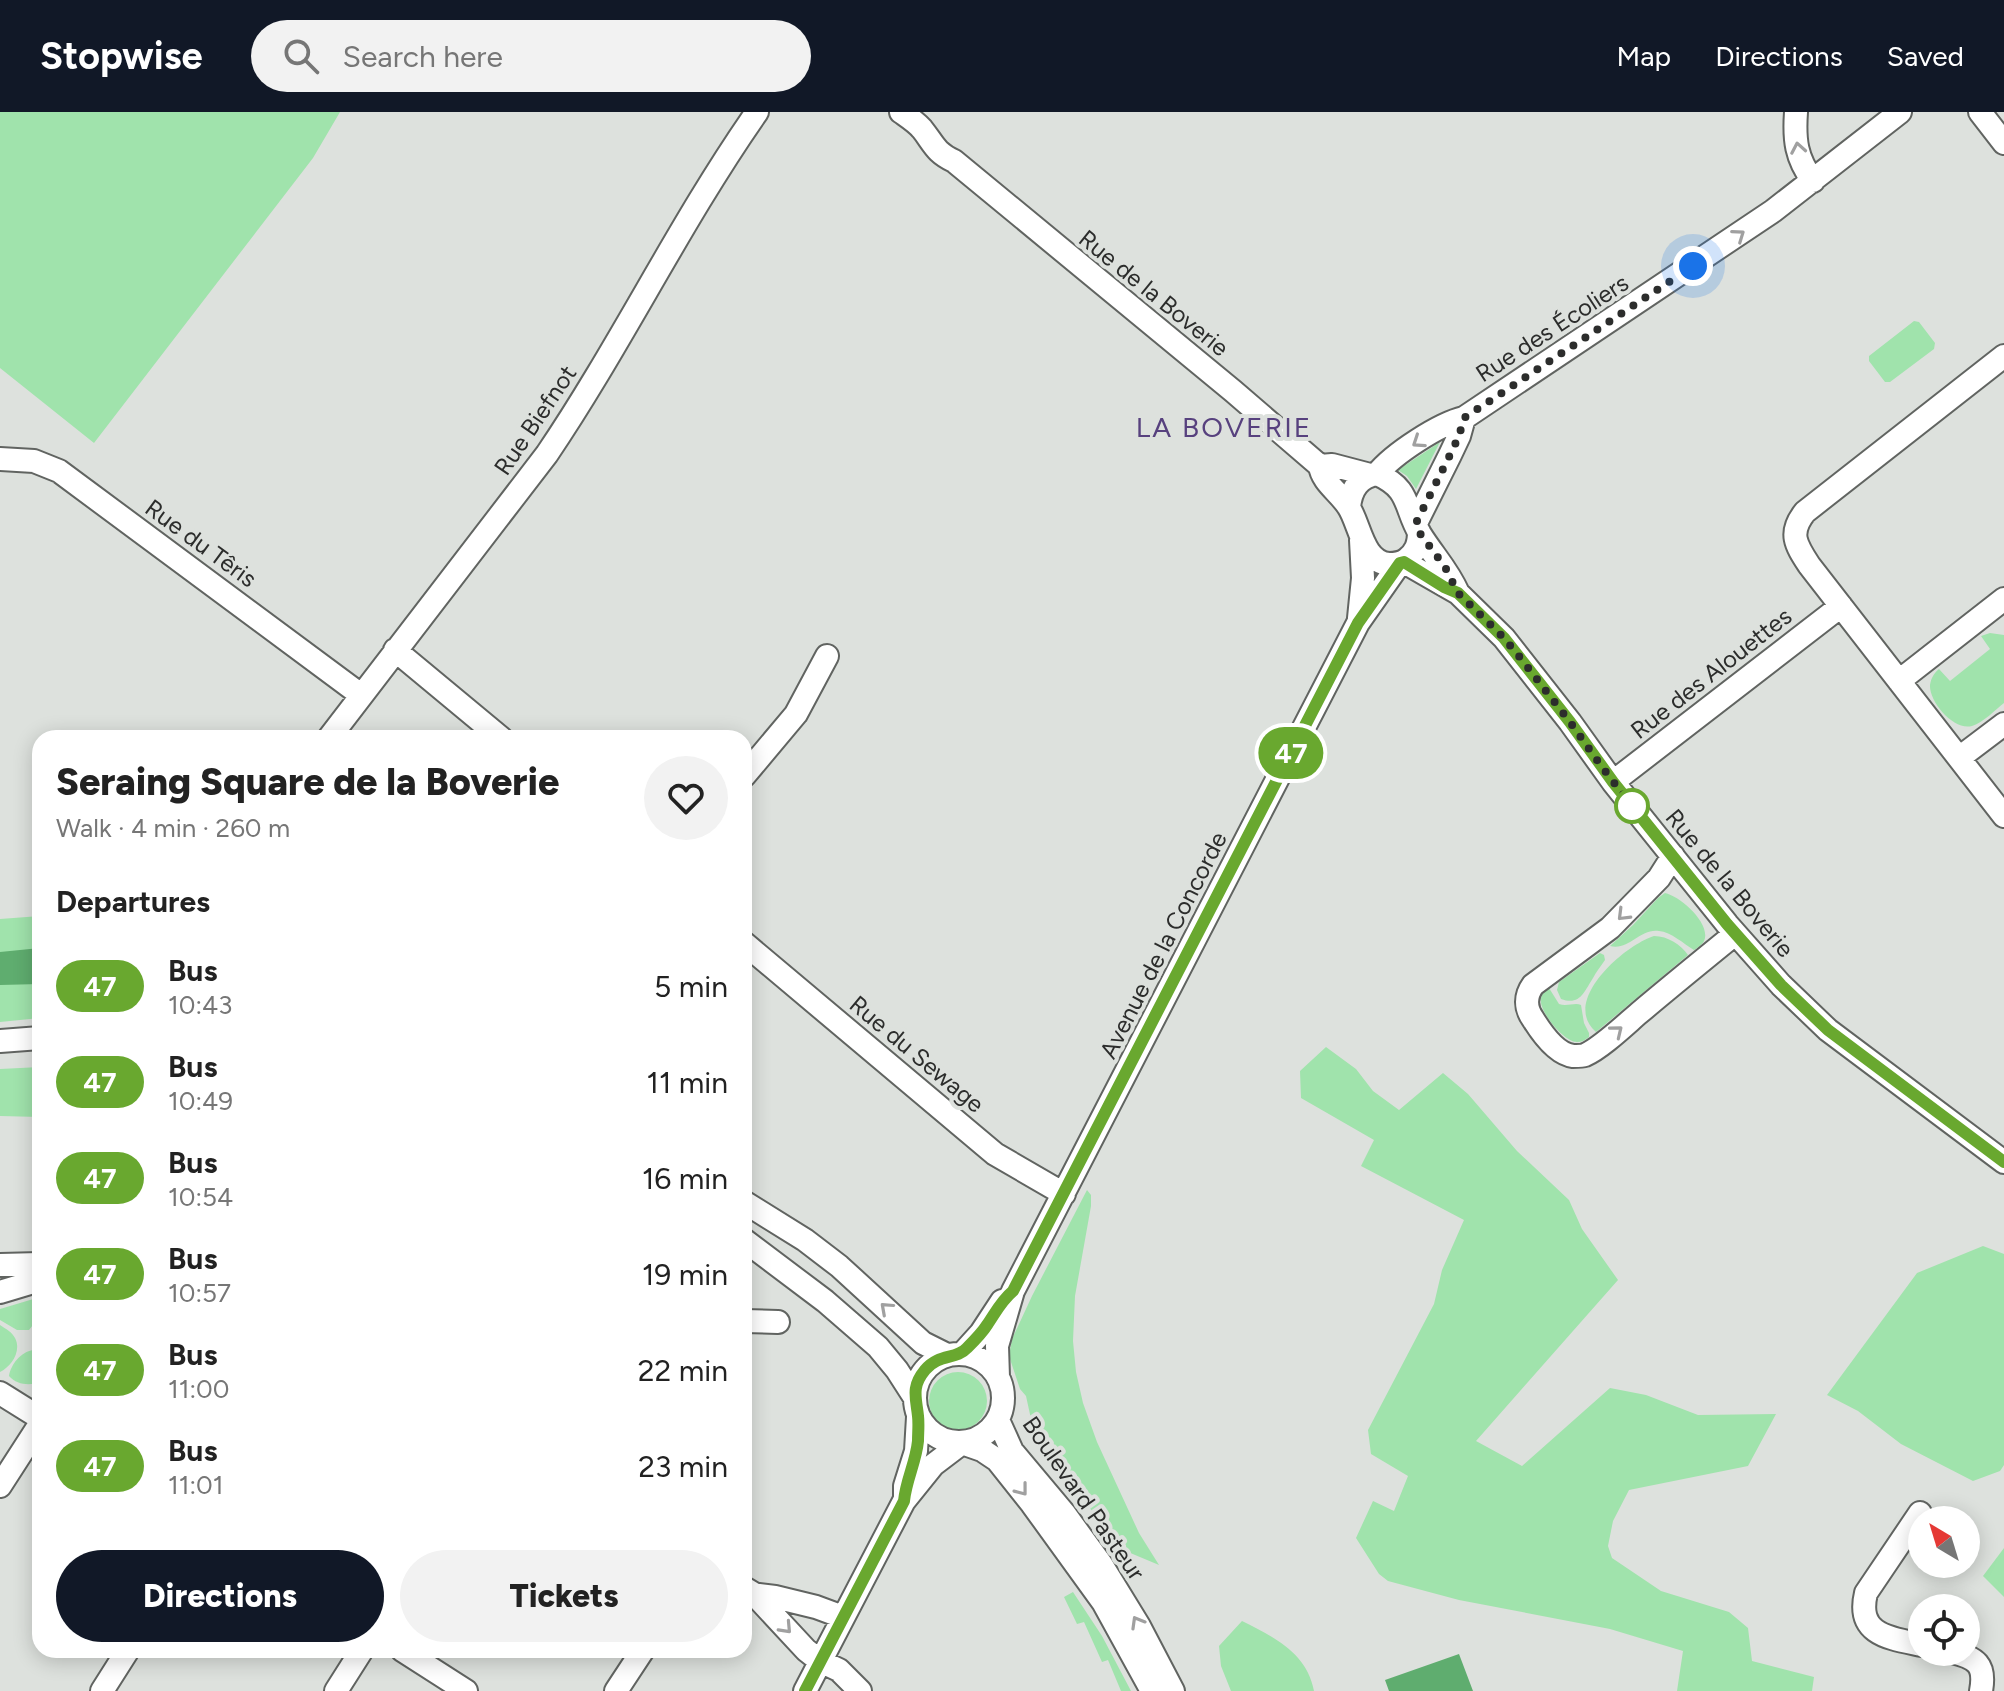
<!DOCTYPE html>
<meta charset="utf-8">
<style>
body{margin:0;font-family:Figtree,sans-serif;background:#f2f2f2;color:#222;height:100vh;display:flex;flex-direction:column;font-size:30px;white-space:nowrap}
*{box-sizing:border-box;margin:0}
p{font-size:26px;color:#767676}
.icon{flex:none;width:44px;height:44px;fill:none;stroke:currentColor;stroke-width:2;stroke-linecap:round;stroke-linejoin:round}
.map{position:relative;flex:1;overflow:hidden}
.sheet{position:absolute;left:32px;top:618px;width:720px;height:928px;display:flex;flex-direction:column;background:#fff;border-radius:24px;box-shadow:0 4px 20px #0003}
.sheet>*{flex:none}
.badge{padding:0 16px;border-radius:26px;font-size:28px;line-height:52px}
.needle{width:52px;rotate:322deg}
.controls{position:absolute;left:1908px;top:1394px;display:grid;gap:16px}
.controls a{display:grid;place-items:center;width:72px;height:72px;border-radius:50%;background:#fff;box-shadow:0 4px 20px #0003;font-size:40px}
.you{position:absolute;width:40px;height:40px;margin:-20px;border:6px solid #fff;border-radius:50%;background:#1a73e8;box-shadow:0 0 0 12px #1a73e833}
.map>.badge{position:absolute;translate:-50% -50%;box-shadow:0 0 0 4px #fff}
h2{padding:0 24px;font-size:30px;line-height:72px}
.round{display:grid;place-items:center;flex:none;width:84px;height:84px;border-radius:42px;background:#f2f2f2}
.head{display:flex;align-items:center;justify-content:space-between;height:136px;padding:0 24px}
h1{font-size:38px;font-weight:800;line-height:60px}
.button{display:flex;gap:16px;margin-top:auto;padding:16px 24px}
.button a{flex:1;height:92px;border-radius:48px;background:#111827;color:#fff;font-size:32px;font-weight:800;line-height:92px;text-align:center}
.button a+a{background:#f2f2f2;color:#222}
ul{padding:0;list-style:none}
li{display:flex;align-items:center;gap:24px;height:96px;padding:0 24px}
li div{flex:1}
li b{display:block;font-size:30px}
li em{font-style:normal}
li .badge{min-width:88px;font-weight:700;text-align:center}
header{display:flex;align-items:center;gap:48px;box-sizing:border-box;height:112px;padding:0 40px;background:#111827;color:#fff}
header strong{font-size:38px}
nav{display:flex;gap:44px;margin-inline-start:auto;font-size:28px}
.search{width:560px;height:72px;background:#f2f2f2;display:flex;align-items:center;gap:20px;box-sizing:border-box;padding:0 28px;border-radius:44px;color:#767676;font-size:30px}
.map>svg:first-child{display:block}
</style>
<header>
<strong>Stopwise</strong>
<div class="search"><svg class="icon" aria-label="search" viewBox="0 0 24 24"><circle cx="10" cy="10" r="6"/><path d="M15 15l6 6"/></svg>Search here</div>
<nav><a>Map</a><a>Directions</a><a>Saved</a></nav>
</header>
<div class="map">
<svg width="2004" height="1579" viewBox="0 0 2004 1579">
<rect width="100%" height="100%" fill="#dde1dd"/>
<path fill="#a0e3ac" d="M0,0H340L313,46L94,331L0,256Z
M1914,209L1919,210L1935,231L1934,237L1890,270H1885L1869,249V244Z
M1440,330L1418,373L1416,377L1407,364L1398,358Z
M1990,521L2004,523V591C1995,598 1984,610 1972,614C1954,619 1929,590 1930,573C1931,566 1934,561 1939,557L1950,569L1990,537L1981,524Z
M1665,781C1680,784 1712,812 1704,829C1703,832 1696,837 1694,838C1684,832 1671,820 1659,819C1640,816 1629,839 1610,834L1633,813L1658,786Z
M40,804V906L0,910V807Z
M1654,824C1668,824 1681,833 1688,843L1596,920C1560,889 1625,833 1654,824Z
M1600,841L1604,843L1605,848C1601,854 1596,860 1593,866C1584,880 1580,894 1561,887L1557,878L1559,870Z
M1549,876L1559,892C1567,895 1575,890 1581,893L1584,911L1589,921V925C1585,928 1582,930 1577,930C1564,930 1538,899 1541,886C1542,880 1545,880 1549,876Z
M1326,935L1356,957L1373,979L1399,998L1443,961L1468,982L1517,1039L1569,1088L1582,1117L1618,1168L1476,1329L1522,1354L1610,1276L1646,1283L1698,1303L1776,1302L1748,1354L1629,1378L1613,1409L1608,1434L1612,1446L1661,1479L1729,1500L1748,1516L1752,1549L1814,1565L1812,1579H1677L1683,1539L1610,1517L1459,1488L1388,1469L1379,1462L1356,1426L1373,1389L1394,1399L1408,1364L1371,1342L1368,1318L1434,1192L1442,1158L1464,1108L1361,1054L1374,1028L1301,986L1300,959Z
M40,955V1005L0,1004V957Z
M1087,1078L1091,1083V1094L1075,1184L1073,1229L1076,1260L1083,1291L1097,1330L1139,1421L1159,1453L1116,1435L1092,1399L1041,1329L1031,1307L1026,1284L1020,1277L1009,1244L1012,1227L1032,1184Z
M1983,1134L2004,1142V1353L2000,1359L1973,1369L1901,1332L1858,1299L1827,1283L1917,1161Z
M40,1185V1204L29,1218H17L0,1208V1197Z
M0,1213C6,1217 12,1220 15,1226C22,1239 11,1255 0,1260Z
M33,1238L40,1239V1270C30,1274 17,1273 9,1264C11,1252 21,1240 33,1238Z
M929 1289a29 29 0 1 1 58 0a29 29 0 1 1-58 0Z
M2004,1436V1485L1983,1464Z
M1073,1480L1102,1524L1131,1579H1121L1108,1548L1102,1550L1084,1510L1077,1512L1064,1485Z
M1242,1509C1274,1525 1307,1541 1314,1579H1231L1221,1554L1219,1534Z"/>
<path fill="#5fad6f" d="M40,836V872L0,873V840Z
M1459,1542L1473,1579H1389L1385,1568Z"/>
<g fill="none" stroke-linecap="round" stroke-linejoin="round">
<g stroke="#616461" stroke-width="26">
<path id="minor" d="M901,0C908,5 916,10 922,17C934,32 935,40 954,49L1233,279L1320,354C1322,370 1339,380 1348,394C1360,411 1362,450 1389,452C1395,452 1402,451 1407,447C1416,440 1419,432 1419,420
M1796,0C1794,28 1796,46 1813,69
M1980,0L2004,31
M2004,244L1805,400C1788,421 1796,433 1809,453L2004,704
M0,347L34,349L59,359L361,583
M1320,354L1332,353L1370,363
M1377,362C1393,342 1439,312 1464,306L1773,99L1900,0
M1349,395C1351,377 1359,365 1377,362C1411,377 1404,395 1420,422C1433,443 1448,458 1458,481
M1416,411L1450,343L1459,324L1464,306
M1404,450L1458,481L1504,526L1570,610L1613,670L1727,812L1781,873L1828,918L2004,1050
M1359,506L1363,466L1361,428
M395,538L501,626
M1899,569L2004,487
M329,626L547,342C622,231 680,110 757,0
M1959,646L2004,612
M744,664L796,602L827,544
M1613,670L1841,494
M1673,744L1659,766L1610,816L1533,873C1525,884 1525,896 1533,907C1541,920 1556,942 1573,944C1576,944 1582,944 1585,943C1601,936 1625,913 1639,901C1671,874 1703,848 1735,822
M744,831L995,1042L1064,1082
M0,929L40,926
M744,1090L805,1128L839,1154L923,1231L947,1243
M744,1128L825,1189L878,1235L897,1258L915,1286
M0,1153L40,1152
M0,1180L40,1168
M744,1209L778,1210
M915 1286a44 44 0 1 1 88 0a44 44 0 1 1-88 0Z
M962,1242L981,1221L1002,1189
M998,1265L997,1234L1013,1179L1358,511L1400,451
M0,1281L40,1306
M998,1308L1012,1339L1064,1401L1101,1452L1139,1514L1173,1579
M962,1331L982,1338L997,1348L1032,1392L1103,1490L1152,1579
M0,1374L40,1312
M905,1386V1374L916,1339L918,1305
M1920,1401L1866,1481C1856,1523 1889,1526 1922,1533
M744,1476L754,1482L806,1538L820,1549L839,1558L860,1579
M751,1482L775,1485L816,1495L843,1505
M402,1538L466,1579
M1952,1540C1976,1546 1986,1552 1981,1579
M102,1579L128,1538
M336,1579L362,1538
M616,1579L643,1538
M805,1579L904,1389L933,1353L962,1331"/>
</g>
<use href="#minor" stroke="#fff" stroke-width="22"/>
</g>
<defs><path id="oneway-chevron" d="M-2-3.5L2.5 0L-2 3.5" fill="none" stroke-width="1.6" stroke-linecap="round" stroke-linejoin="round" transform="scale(2)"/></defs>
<g stroke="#a0a0a0">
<use href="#oneway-chevron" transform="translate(1798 36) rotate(-100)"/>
<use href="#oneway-chevron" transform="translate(1739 123) rotate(-35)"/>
<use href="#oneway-chevron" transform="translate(1418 330) rotate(146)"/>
<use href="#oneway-chevron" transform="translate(1623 803) rotate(135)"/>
<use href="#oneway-chevron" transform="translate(1617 919) rotate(-39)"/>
<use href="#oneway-chevron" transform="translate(886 1196) rotate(-138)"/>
<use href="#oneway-chevron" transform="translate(1022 1378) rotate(52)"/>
<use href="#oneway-chevron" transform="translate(1137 1510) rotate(-120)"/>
<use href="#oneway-chevron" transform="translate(786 1516) rotate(47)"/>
</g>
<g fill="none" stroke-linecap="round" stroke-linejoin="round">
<g stroke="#fff" stroke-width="18">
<path id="line" d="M805,1579L904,1389C906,1368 916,1350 918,1329C918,1321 919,1312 918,1304C916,1285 911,1275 925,1258C939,1241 956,1248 967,1236C974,1229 982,1221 987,1213C996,1200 1001,1189 1013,1179L1358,511L1400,451L1404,450L1444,475L1458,481L1504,526L1570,610L1613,670L1727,812L1781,873L1828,918L2004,1050"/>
</g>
<use href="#line" stroke="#69a82f" stroke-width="12"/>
<path stroke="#2c2d2c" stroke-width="8" stroke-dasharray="0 14.4" d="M1632,694L1602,655L1570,610L1522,548L1504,526L1458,481L1445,455L1419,420L1416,411L1450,343L1459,324L1464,306L1693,154"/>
</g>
<circle fill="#fff" stroke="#69a82f" stroke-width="4" cx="1632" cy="694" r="16"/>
<g text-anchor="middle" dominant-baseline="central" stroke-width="8" stroke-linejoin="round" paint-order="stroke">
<g font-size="24" fill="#2c2d2c" stroke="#dde1dd">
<text transform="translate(1154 181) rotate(39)">Rue de la Boverie</text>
<text transform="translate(1552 216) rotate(-33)">Rue des Écoliers</text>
<text transform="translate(535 308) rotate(-56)">Rue Biefnot</text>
<text transform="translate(201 431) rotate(36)">Rue du Têris</text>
<text transform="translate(1711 561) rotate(-38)">Rue des Alouettes</text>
<text transform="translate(1730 771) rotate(50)">Rue de la Boverie</text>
<text transform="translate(1163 833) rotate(-63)">Avenue de la Concorde</text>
<text transform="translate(917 942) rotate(40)">Rue du Sewage</text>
<text transform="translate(1084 1386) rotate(55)">Boulevard Pasteur</text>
</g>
<g font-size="28" letter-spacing="2" fill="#57417e" stroke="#dde1dd">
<text x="1224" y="315">LA BOVERIE</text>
</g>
</g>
</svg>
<div class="controls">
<a><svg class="needle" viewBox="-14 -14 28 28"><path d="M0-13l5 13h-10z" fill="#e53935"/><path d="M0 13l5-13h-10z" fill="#767676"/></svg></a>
<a><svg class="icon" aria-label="locate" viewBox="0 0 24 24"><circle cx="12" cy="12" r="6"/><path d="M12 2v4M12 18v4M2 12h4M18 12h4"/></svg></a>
</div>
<div class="you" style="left:1693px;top:154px"></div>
<b class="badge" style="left:1291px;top:641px;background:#69a82f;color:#fff">47</b>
<section class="sheet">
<div class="head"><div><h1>Seraing Square de la Boverie</h1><p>Walk · 4 min · 260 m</p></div><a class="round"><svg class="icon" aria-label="heart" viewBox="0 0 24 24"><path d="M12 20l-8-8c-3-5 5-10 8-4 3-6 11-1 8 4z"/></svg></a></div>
<h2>Departures</h2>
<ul>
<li><span class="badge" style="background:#69a82f;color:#fff">47</span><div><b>Bus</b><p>10:43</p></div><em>5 min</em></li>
<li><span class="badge" style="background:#69a82f;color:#fff">47</span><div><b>Bus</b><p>10:49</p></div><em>11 min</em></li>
<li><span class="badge" style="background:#69a82f;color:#fff">47</span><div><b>Bus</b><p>10:54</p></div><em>16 min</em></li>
<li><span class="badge" style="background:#69a82f;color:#fff">47</span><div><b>Bus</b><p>10:57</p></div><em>19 min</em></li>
<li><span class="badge" style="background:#69a82f;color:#fff">47</span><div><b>Bus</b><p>11:00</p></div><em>22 min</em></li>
<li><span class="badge" style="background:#69a82f;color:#fff">47</span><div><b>Bus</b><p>11:01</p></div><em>23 min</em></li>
</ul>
<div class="button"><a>Directions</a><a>Tickets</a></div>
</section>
</div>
